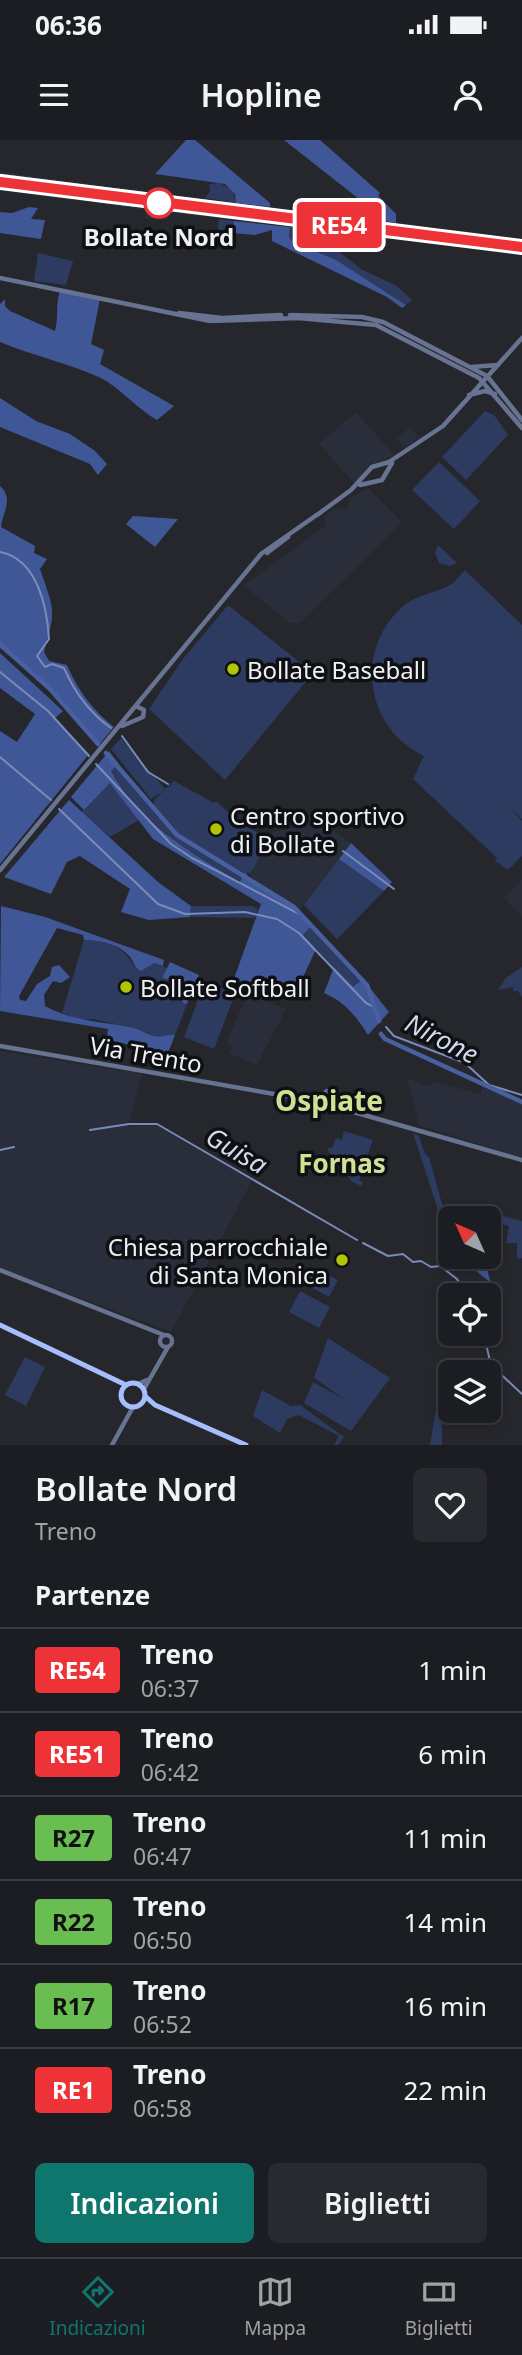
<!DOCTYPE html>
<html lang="it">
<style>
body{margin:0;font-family:"Noto Sans",sans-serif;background:#292a2f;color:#f1f3f6;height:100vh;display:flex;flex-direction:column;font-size:26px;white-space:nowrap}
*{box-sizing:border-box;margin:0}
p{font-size:23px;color:#a0a2a5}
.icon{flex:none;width:38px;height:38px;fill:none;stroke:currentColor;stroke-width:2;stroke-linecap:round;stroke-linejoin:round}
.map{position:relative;height:1305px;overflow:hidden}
.details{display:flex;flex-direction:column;background:#1c1d22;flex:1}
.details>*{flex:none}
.badge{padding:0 14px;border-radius:5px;font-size:24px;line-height:46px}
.needle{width:46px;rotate:315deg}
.buttons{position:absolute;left:438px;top:1066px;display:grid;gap:14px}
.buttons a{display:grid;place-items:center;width:63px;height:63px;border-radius:10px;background:#1c1d22;box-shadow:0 4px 10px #0003,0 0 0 2px #3a3b40;font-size:35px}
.map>.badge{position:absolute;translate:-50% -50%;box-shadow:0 0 0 4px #fff}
h2{padding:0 35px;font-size:26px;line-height:63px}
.round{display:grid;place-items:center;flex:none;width:74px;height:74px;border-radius:10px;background:#292a2f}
.headline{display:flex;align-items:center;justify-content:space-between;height:119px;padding:0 35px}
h1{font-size:33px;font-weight:600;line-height:52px}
.action{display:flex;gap:14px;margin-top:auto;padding:14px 35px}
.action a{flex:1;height:80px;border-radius:10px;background:#0f766e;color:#fff;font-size:28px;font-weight:600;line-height:80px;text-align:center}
.action a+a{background:#292a2f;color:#f1f3f6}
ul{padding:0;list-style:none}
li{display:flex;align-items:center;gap:21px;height:84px;padding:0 35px;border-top:2px solid #3a3b40}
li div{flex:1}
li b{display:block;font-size:26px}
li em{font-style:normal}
li .badge{min-width:77px;font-weight:700;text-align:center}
.status{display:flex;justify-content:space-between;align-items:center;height:49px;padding:0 35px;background:#1c1d22;direction:ltr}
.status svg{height:19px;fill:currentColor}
header{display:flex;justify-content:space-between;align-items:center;height:91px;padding:0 35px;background:#1c1d22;font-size:32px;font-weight:600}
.tab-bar{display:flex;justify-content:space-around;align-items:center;height:98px;border-top:2px solid #3a3b40;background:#1c1d22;font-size:19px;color:#a0a2a5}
.tab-bar a{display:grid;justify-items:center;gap:4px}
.tab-bar .active{color:#0f766e}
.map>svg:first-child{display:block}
</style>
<div class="status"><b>06:36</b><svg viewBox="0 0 49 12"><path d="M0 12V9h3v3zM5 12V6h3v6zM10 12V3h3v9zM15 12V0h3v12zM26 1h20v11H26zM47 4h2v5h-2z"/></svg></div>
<header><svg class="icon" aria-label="menu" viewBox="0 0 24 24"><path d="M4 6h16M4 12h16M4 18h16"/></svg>Hopline<svg class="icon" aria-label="person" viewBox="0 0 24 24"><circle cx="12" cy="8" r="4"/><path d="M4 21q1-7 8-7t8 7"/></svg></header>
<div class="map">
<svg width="522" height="1305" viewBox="0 0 522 1305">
<rect width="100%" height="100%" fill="#25272d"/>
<path fill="#2a2e3a" d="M0,32L522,100V111L170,73L168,80L145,78L146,70L0,50Z
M356,272L394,315L373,324L355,344L319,304Z
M410,287L419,297L405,308L397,299Z
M368,348L402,382L300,483H289L244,445L325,386L324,376L335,368L348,369V359Z
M323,682L351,703L299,771L251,740L250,734L271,699L269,693Z
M522,739V776L504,758Z
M248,853L286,869L257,925L229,913L232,906L226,903Z
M0,911L142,934L128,986H158L253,1039L171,1192L0,1128Z
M407,938L426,946L436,942L480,954L483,946L522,963V1018L419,985Z"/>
<path fill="#2d3b61" d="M220,43L233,51L236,63L205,58L210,51L209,44Z
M219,79L234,81L232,93L217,95Z
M290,87H295L297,96L338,111L361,129L397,146L412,160L406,165L366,139L320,113L293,102L289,97Z
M38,113L73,121L66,145L34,141Z
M485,271L494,275L508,295L466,340L442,317Z
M439,322L480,361L454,389L412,350Z
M438,405L457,423L449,426L439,423L435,413Z
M465,430L522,485V679L510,668L522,681V716L508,730L495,721L497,718L413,639L424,616C366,589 354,512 401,468C416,454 434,454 450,445C455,442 461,434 465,430Z
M228,465L313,533L225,640L149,569L183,519Z
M121,598L165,649L174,641L214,663L216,661L239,683L271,699L250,734L246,732L241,742C191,713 140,683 111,631L119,624L153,666L155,659L163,651L151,659L111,609Z
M110,642L139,680L110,697L81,673Z
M339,719L384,751L337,799L304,765Z
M191,766H252L258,769L255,778L190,777Z
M312,785L363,839L353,848L303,795Z
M93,799C111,803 127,810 134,827L154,823L167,828L162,838L180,842L184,851L183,863L187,864L175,895L157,897L138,889L93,879L79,880L62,873L84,800Z
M522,827V857L518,851H513V847L498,850L506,838Z
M205,842L235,854L214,909L184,897Z
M344,991L373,1000L359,1040L363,1042L361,1046L351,1041L344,1030L340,1032L327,1008H332L336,998L342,1000Z
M413,993L419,996L425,1014L429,1017L447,1082V1094L441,1095V1079Z
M447,1064L466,1068L470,1065L474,1069L522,1081V1118L517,1119V1103H506L509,1086L488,1081V1078H451Z
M313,1128L338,1140L329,1157L305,1144Z
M300,1151L330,1167L319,1188L289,1172Z
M328,1198L390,1238L351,1291L304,1263L313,1242L344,1259L314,1238Z
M25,1217L45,1227L26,1266L5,1255Z
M441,1238L442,1305H430Z
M262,1250L291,1266L300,1265L344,1297L338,1305H334L339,1296L299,1275L287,1279L280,1293L253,1276Z"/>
<path fill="#405797" d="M186,0H195L270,63V67L236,63L235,54L225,44C202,41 180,37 155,34Z
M284,0H320L380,53L378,56L396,74V83L382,81L359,59Z
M29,67L38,68L31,79L45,80L41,99L0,93V72L12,73Z
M234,81L290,87L289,97L293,102L336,120L406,165L402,168L387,157L272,101V90L255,95L232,93Z
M60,151L100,159L91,204L104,210L100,224L174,266L157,280C136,268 120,248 101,238C68,223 34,216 0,202V164L5,159V166L10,171L55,191C59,177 55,165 60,151Z
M0,258L36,281L70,294L95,311L107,324L98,335L90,324L0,287Z
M0,346C14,358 3,372 1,387L35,406L34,413L47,419L40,429C55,473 56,468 44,512L49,521L67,525C77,549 93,571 114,587L98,606L49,550L0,508Z
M133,376L177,379H178L155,407L126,384Z
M0,513L63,571L55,578L89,614L0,724V591L17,602L35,574L0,548Z
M109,611L119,624L111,631C139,683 191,713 240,742L245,732L251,740L294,766L312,785L303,795L316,809L293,859L233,841L261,764L153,699L110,643L84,670L71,657Z
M69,660L158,742L191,766L190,777L149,780L121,772L130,749L80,716L67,722L51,754L4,737Z
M351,703L392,742L384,751L339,719Z
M1,766L45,777L164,820L163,826L154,823L141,831C134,827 135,825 131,818C122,805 98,799 84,800L83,795L57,788L19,856L20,860L26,861L37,844L50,836L52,827L59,825L70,837L61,843L53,841L44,855L45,866C74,882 102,881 134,888C141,890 147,894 154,896C161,898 168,894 175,895L166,918L153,909L116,902L107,897L108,889L0,871Z
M170,822L199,835L187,864L183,863L184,851L180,842L162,838Z
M334,827L353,847L363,839L389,872L368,895C356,876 345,862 324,853Z
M463,1117H485L490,1142L466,1123Z"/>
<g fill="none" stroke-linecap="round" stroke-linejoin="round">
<path stroke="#7a8ab9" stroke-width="2" d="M0,412C37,419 47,466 49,499L37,516L45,527L52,524L64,528C74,551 90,573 111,588
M0,532L48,571L89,616
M122,596L148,632L168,644
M0,617L51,660
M96,624L171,704L192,718L301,775
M59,669L158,764L185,774L245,772L277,779L299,793L366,863L376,868
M343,711L394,749
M386,887L394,896L465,923L489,945L522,955
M90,990L129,984H157L357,1100
M0,1010L14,1007
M363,1103L388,1116L403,1114L413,1122L421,1121L431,1127L440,1126L457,1139L466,1155
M480,1194L485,1200L491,1225L522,1254"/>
<path stroke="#485fa0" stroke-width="4.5" d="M0,504L50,549L98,604
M106,613L177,695L294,767L367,845L379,881
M381,894L385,899L522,962"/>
<path stroke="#677390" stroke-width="4.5" d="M0,138L210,181L298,178L376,185L479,238L522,288
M179,173L222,178L281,175
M290,175L362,177L383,182L487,236L522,280
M471,227L498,225
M469,255L485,251L495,254
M360,345L382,340L392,323
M317,375L351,350L372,327L389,322L443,286L522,198
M267,413L288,397
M122,586L143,577L144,570L136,566
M0,730L261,414L318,374
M0,906L297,958L330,961L350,971L522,1020
M305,956H321L327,951L332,954L330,961
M0,1130L164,1195
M160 1201a6 6 0 1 1 12 0a6 6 0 1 1-12 0Z
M138,1244L147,1240
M144,1249L168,1207
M112,1305L133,1267"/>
<path stroke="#a6befb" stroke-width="5" d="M0,1185L126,1245
M121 1255a12 12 0 1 1 24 0a12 12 0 1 1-24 0Z
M145,1256L155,1265L246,1305"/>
<g stroke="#828489" stroke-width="4.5">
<path id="rail" d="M0,36L522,102
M22,48L105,61L338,88"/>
</g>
<use href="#rail" stroke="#0f1013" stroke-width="2" stroke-dasharray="5" stroke-linecap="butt"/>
</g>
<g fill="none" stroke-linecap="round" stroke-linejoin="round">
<g stroke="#fff" stroke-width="16">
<path id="line" d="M0,42L522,107"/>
</g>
<use href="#line" stroke="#ee3338" stroke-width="10"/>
</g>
<circle fill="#fff" stroke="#ee3338" stroke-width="3.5" cx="159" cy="63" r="14"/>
<g fill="#afc505" stroke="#0f1013" stroke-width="2.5">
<circle cx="233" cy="529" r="7"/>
<circle cx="216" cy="689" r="7"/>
<circle cx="126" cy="847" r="7"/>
<circle cx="342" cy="1120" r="7"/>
</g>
<g text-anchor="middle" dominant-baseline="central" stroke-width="7" stroke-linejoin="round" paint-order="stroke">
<g font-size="24" font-weight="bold" fill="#eef0f4" stroke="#0f1013">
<text x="159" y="96">Bollate Nord</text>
</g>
<g font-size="24" fill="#eef0f4" stroke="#0f1013" text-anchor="start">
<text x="247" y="529">Bollate Baseball</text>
<text x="230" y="675">Centro sportivo<tspan x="230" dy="28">di Bollate</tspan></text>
<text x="140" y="847">Bollate Softball</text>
<text x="328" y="1106" text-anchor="end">Chiesa parrocchiale<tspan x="328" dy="28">di Santa Monica</tspan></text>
</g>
<g font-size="24" fill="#eef0f4" stroke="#0f1013">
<text transform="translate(146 914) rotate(10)">Via Trento</text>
</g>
<g font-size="26" font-style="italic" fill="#d2daed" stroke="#0f1013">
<text transform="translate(442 898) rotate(27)">Nirone</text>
<text transform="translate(237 1010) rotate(30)">Guisa</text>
</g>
<g font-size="26" font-weight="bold" fill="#d1e094" stroke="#0f1013">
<text x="342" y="1023">Fornas</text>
</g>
<g font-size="28" font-weight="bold" fill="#d1e094" stroke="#0f1013">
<text x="329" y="960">Ospiate</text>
</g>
</g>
</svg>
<div class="buttons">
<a><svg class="needle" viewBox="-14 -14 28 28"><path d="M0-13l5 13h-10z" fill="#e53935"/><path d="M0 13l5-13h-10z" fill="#a0a2a5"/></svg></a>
<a><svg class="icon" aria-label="locate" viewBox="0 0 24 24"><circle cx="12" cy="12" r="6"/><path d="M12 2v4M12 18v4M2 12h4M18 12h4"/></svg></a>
<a><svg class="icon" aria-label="layers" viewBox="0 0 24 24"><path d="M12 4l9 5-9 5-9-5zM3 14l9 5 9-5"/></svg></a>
</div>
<b class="badge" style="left:339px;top:85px;background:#ee3338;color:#fff">RE54</b>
</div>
<section class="details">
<div class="headline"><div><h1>Bollate Nord</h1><p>Treno</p></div><a class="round"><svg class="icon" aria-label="heart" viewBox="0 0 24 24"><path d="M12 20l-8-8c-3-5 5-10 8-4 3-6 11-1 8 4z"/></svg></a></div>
<h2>Partenze</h2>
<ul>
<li><span class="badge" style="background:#ee3338;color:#fff">RE54</span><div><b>Treno</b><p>06:37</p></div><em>1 min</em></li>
<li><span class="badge" style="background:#ee3338;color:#fff">RE51</span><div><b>Treno</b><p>06:42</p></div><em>6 min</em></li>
<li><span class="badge" style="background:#69bd51;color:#111">R27</span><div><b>Treno</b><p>06:47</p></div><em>11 min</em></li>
<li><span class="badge" style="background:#69bd51;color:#111">R22</span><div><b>Treno</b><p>06:50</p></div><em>14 min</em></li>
<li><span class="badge" style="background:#69bd51;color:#111">R17</span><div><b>Treno</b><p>06:52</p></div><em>16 min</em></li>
<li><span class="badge" style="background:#ee3338;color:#fff">RE1</span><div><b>Treno</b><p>06:58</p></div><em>22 min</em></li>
</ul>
<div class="action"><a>Indicazioni</a><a>Biglietti</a></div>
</section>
<nav class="tab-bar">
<a class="active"><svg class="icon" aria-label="directions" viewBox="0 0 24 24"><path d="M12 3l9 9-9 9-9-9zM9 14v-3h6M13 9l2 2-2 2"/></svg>Indicazioni</a>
<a><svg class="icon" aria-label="map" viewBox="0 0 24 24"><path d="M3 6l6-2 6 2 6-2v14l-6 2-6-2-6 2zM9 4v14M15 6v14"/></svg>Mappa</a>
<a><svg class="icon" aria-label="tickets" viewBox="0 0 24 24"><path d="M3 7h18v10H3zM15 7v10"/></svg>Biglietti</a>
</nav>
